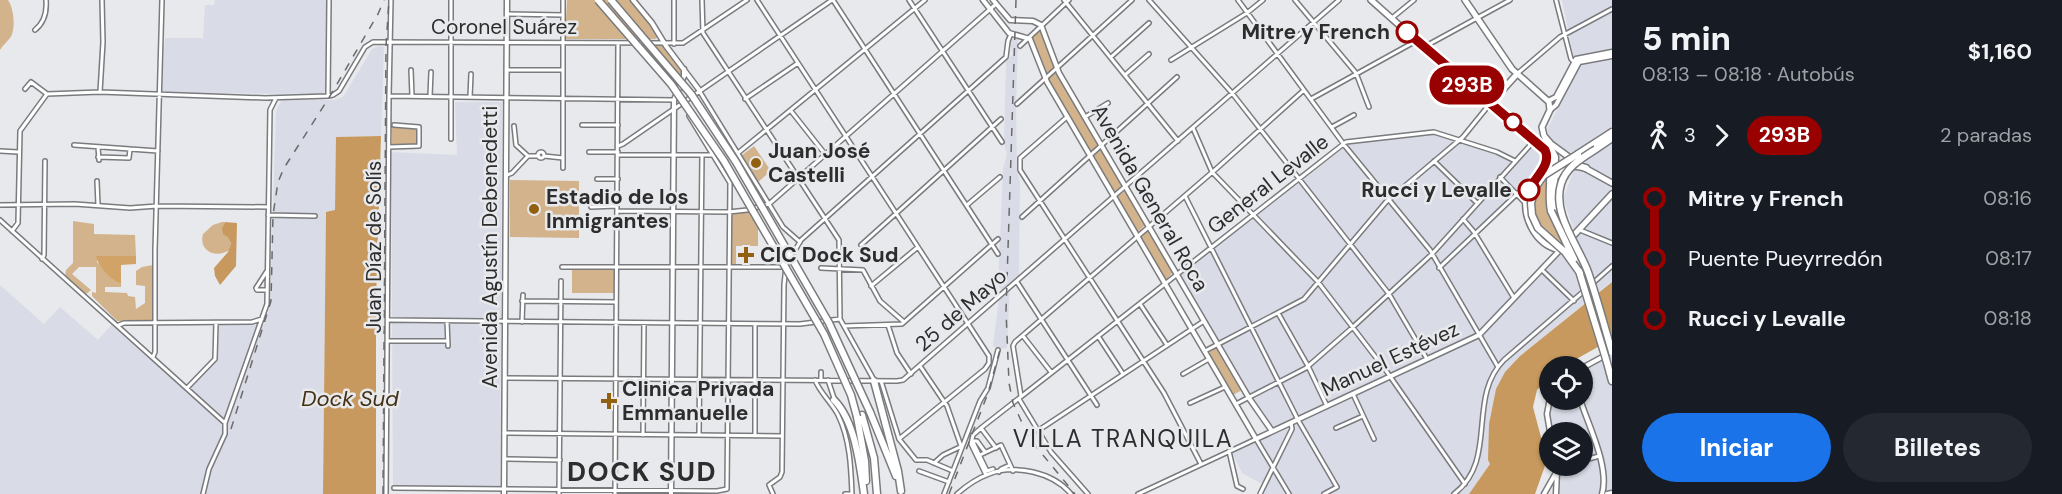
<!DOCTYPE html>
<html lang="es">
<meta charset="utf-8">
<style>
body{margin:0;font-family:"DM Sans",sans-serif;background:#242831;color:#f1f3f6;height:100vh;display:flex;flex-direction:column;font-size:22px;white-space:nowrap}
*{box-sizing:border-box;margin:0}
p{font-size:20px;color:#9ea1a6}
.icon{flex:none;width:33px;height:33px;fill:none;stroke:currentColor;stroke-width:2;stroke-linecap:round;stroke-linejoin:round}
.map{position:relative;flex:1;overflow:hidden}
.sheet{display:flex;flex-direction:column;background:#171b24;width:450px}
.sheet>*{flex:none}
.badge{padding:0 12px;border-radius:20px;font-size:21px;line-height:39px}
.fabs{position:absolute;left:1539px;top:356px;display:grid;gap:12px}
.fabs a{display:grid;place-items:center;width:54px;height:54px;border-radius:50%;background:#171b24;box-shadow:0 2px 4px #0004;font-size:30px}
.map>.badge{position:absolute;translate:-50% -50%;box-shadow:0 0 0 3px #fff}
.legs{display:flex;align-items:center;gap:9px;height:66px;padding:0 30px;font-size:20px}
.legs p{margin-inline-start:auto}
.overview{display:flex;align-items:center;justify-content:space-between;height:102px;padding:0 30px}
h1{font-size:33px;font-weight:800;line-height:45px}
.primary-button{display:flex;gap:12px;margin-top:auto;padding:12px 30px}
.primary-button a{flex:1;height:69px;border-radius:36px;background:#1a73e8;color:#fff;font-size:24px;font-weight:800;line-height:69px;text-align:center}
.primary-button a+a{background:#242831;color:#f1f3f6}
ul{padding:0 30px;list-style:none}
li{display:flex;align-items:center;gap:21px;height:60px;font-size:22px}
li i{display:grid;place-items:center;width:9px;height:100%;margin:0 8px;background:currentColor}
li i::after{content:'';width:15px;height:15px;margin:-8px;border:4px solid;border-radius:50%;background:#171b24}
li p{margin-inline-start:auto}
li:first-child i{background:linear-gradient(#0000 50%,currentColor 0)}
li:last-child i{background:linear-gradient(currentColor 50%,#0000 0)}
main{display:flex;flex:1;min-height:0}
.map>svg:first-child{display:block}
</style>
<main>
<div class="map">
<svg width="1612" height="494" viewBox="0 0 1612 494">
<rect width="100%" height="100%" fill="#e8e9ec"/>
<path fill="#d9dce6" d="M215,0H327L326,90L322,94L161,93L165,38H203L205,5H214Z
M1562,0H1612V52L1574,59Z
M1014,37L1018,38L1016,107L1017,170L1020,182L1019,276L1010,285L1007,348L1000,349L993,346L999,299L1006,293L1005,287L1002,290L998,286L1003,169L1007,154L1004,144L1006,61L1013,54L1010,44Z
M379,46L384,47L381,136L337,137L335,211L326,212L323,494H0V285L44,324L60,307L98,340L112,324L188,391L218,359L219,325H264L270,306L276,110L282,100H333L343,97L372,49Z
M1612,57V127L1601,133L1574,154L1549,141L1547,130L1580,64Z
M455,102H502L500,486H393L391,152L457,155Z
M1435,134L1494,153L1514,165L1534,144L1550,156L1522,194L1478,231L1476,239L1514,304L1576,235L1563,199L1574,170L1612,142V281L1520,356L1505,372L1490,464L1469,494H1263L1266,486L1242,473L1232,452L1279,430L1267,421L1250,395L1181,275L1349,144Z
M1612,353V489L1598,494H1557L1561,471L1559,465H1582V432H1550L1546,419L1553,399H1582L1583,370Z"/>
<path fill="#d3b38b" d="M0,0H8C14,8 16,30 10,38C7,42 3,45 0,50Z
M567,0H630L659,36L655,39H565Z
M1039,31H1041L1054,68L1047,74L1032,40V37Z
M660,45L664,46L682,72L675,91L638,47Z
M1057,68L1102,145L1122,185L1115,192L1045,78Z
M392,128H419L418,146H392Z
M754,146L771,171L758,182L742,155Z
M1549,173L1547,190L1564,243L1562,246L1540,228L1532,206L1534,191Z
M510,180L579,181V238L510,237Z
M1126,190L1145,225L1138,232L1117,198L1118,196Z
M751,211L758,226V246H736V265H732L731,215L734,213Z
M73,221L94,224V234L135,235L136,256H97V262C106,270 109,280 121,284V287H105V292L127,293L128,296L135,297L136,309L145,303V286L136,285V271L142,267L153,265V321H117L92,296V292L96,293V267H79L72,274L91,290L86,294L65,276L66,270L73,263Z
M222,222H225L223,226L231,242L229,250C217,259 198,251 203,234L213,225Z
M1148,230L1173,272L1166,280L1140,238Z
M572,269H614V293H572Z
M1217,347L1242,390L1233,395L1209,353Z"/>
<path fill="#d1a367" d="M96,256H136V264L121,265V284C111,281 98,266 96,256Z"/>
<path fill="#c7995e" d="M381,136L376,301V494H323L326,212L335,210L336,137Z
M225,222L237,223L236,266L220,285L215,276L214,268L228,252L231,243L228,237L223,234L222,228Z
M1612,282V339L1564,366H1550L1549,377L1537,390L1533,407L1547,460L1535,494H1469L1490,464L1488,460L1489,424L1496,389L1505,372L1520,356Z"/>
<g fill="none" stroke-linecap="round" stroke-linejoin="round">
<g stroke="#7a7b7e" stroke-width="6">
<path id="minor" d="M451,0V139
M563,0V168
M702,0L703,33L839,240L840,319L874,380
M757,0L989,356V363L985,369L899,439
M833,0L998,254
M909,0L1002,142
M1064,0L1178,141
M1149,0L1232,93L1350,244L1389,294L1427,359
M1238,0L1345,146L1430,250L1498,367
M1295,0L1356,73L1369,107
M1556,0L1571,59L1576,64
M508,14L563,15
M1392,18L1414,0
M35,30C45,22 47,12 46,0
M674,44V0
M1020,46L1069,0
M1424,47L1510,0
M1111,57L1149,23
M1171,60L1247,13L1263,0
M411,70L412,96
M507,70H562
M1518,73L1560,37L1612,9
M1125,75L1149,54
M25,89L31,82L47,94L100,92L265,98L328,96L333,95L339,91L365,47L373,42L683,43L747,0
M100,92L103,42L102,0
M700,92L783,227L800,242
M328,96L329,0
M389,96L674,100
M430,96L431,72
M470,97L471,74
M745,99L798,63
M1311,99L1416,41
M1017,104L1132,0
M791,111L825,154
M1067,117L1020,158V170L1164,393L1201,464
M1085,117L1108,103
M582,125H618
M514,126L516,145L528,156H539
M1332,127L1354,115
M1193,128L1212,172L1318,282L1387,372L1465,484
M74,145L158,151
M618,146L623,144L832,0
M98,147L99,160
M389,147L419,146V127L394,125
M0,151L18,152
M538 155a3 3 0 1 1 6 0a3 3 0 1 1-6 0Z
M589,152H618
M738,153L925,0
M618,155H712
M544,156L563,158
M98,157L129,158L130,149
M1434,161L1477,203
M507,175L512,173L528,156
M1500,177L1526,204
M597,179H618
M97,181L98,205
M1185,196L1298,420L1337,487L1324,494
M0,205L75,204L130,208L157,206L268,207
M967,205L1000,177
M591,207L617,206
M618,211L729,212L747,210L769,204L996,4
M268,215L315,216
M1022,217L1177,77
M1463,219L1474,232L1514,298
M0,220L225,423
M1580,230L1612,243
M12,231L18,223L20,131L47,94
M861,245L1001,119
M42,259L44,255L45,161
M562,267H785
M821,268L863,270L880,301L904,322
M1439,268L1517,194
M1542,270L1574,301
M1017,282L1097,405
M1593,283L1612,266
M871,286L918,247
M267,290H257L256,288L267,271
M522,301L616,302
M1140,304L1167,345
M1278,313L1308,366L1327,406
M389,320L800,324L840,319
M447,321L448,346
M522,322L523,295
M119,325L124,323L252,322L262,319
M888,325L897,353L911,374
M844,326L902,324L998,239
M1023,336L1051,372
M1098,336L1123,374
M389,341H447
M1205,351L1304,299L1386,202L1463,137L1489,105
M153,357L155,352V250L162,0
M920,366L947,406L961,446
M821,372V380
M1183,374L1209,359
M505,378L897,381L903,380L1339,0
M815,380C820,393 832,403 838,415C850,439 851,468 852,494
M828,380L834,398
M881,381L899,439L916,460H927L953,471
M187,388L215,359L216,323
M1353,394L1374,439
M1021,396L1013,346L1015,342L1216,169L1304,90
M1019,399L1051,452L1088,494
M1190,403L1225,387
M1236,404L1306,368L1353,327L1432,254L1533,142
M981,428L996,448
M1336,428L1363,416
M1039,430L1204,321
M504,433L782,436
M643,435L644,323
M699,435L702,155
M755,436V324
M972,440L987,471L993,469
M973,441H977L985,452
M971,444L973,435L981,428L1346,142L1434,132L1497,152L1515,161
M971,444L986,475
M1229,451L1237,486L1243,489
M980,455L1001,445L1013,471
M505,459L560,460
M1582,461L1599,456
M934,463L943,455L960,447
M1557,470L1571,465
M919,471L949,482
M999,472L1001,469L1010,465
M394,488L717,491L727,489L730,183L689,116
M203,494L209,469L225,434V423L267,304L270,110L276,98
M386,494L389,96L391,0
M559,494L561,281
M615,494L618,43
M773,494L769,485L780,477L782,472L784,285L786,266L801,240L1006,57L1008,41L1011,34
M845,494H852
M944,494L980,401L988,388L998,350
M957,494C966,486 978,478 989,474C1015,464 1053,472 1071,494
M1138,494L1256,439L1289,494
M1260,494L1292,429L1291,423
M1454,494C1499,460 1466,398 1504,360L1584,291"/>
</g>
<g stroke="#7a7b7e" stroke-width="7">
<path id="tertiary" d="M1548,101L1556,97L1576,59L1612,52
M1550,110L1556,105L1579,62L1612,56
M1607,494L1612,493"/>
</g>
<g stroke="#7a7b7e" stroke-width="7">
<path id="secondary" d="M633,0L652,23L666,46L700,91
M983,0L1009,33L1030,39L1047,82L1256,439L1479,335L1560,250
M993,0L1010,20L1033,21L1041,25L1059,73L1249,398L1272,431
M1582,368L1606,355
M1550,398L1547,414L1550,432
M1580,399C1588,425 1610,467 1602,494
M504,494L507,0
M671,494L674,100L684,76V69
M1544,494L1557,471L1558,465
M1556,494L1557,471"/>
</g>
<g stroke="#7a7b7e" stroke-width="8">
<path id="primary" d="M1371,0L1464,83L1545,150C1553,166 1533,177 1528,191C1520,215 1535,245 1560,250L1612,194
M1465,0L1512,69L1549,102L1550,110L1542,127L1544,136L1551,144L1573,160
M1490,104L1517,74
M1583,167L1612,183
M1517,194L1523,195L1528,192"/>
</g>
<g stroke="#7a7b7e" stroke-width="9">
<path id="motorway" d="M1546,140L1555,157L1554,196L1556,209
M1596,149L1612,138
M1547,154C1554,171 1547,192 1551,211
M1578,154L1612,132
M1556,176C1562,164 1574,164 1586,168
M1606,359L1612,381
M874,381L898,471L901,491
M834,400C855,421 860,465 864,494
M870,412L896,476
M862,415L874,458L877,494
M857,417L865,461L866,481"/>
</g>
<use href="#minor" stroke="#fff" stroke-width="3"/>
<use href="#tertiary" stroke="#fff" stroke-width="4"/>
<use href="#secondary" stroke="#fff" stroke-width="4"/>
<use href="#primary" stroke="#fff" stroke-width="5"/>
<use href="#motorway" stroke="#fff" stroke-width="6"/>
<path stroke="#6a6a6c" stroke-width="1.5" stroke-dasharray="8 8" stroke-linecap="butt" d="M1016,0L1006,311L1009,383L1013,403L1029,438L1075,494
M231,429L271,301L273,215L278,182L284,168L330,96L378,14L384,0
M383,494L386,46L389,0
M949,494L988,393L1001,346"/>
<g stroke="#7a7b7e" stroke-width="9" stroke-linecap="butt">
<path id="motorway-bridge" d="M598,0L671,84L724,161L824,334L851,395L857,417
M611,0L691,94L736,162L829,323L870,412
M1596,149C1582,158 1566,167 1561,184C1552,214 1578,245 1588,272C1597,298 1604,325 1612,352
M1578,154L1543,176L1535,188L1531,203L1532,215L1538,228L1565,252L1580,273
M1551,211L1574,259
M1579,271L1606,359"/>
</g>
<use href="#motorway-bridge" stroke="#fff" stroke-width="6"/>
</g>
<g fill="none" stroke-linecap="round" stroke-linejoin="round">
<g stroke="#fff" stroke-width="14">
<path id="line-1" d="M1407,32L1545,150C1552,165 1535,177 1529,190"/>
</g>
<use href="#line-1" stroke="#990100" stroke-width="9"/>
</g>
<g fill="#fff" stroke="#990100" stroke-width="3">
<circle cx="1407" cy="32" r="10"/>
<circle cx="1513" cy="122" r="8"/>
<circle cx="1529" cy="190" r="10"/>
</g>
<g fill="#91610f" stroke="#e8e9ec" stroke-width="2">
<circle cx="756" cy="163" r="6"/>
<circle cx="534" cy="209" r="6"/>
<path d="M743 246h6v6h6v6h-6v6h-6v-6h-6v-6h6z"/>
<path d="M606 392h6v6h6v6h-6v6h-6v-6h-6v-6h6z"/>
</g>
<g text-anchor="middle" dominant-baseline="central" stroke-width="5" stroke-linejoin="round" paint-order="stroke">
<g font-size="21" fill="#2d2d2e" stroke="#e8e9ec">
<text x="504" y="27">Coronel Suárez</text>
<text transform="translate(1268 184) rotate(-38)">General Levalle</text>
<text transform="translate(1150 198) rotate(60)">Avenida General Roca</text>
<text transform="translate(374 247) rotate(-90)">Juan Díaz de Solís</text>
<text transform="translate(490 247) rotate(-90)">Avenida Agustín Debenedetti</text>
<text transform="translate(961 310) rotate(-41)">25 de Mayo</text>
<text transform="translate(1390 359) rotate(-25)">Manuel Estévez</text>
</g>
<g font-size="21" font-weight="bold" fill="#2d2d2e" stroke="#e8e9ec" text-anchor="end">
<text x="1390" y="32">Mitre y French</text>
<text x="1512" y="190">Rucci y Levalle</text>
</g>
<g font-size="21" font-weight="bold" fill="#2d2d2e" stroke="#e8e9ec" text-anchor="start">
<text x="768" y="151">Juan José<tspan x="768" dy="24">Castelli</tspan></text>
<text x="546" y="197">Estadio de los<tspan x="546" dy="24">Inmigrantes</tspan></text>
<text x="760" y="255">CIC Dock Sud</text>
<text x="622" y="389">Clinica Privada<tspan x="622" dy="24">Emmanuelle</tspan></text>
</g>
<g font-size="22" font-style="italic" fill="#433015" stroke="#e8e9ec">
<text x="350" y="398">Dock Sud</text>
</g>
<g font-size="24" letter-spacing="1.5" fill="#2d2d2e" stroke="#e8e9ec">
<text x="1123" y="438">VILLA TRANQUILA</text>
</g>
<g font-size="27" font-weight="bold" letter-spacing="1.5" fill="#2d2d2e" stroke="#e8e9ec">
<text x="642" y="471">DOCK SUD</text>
</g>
</g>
</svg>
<div class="fabs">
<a><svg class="icon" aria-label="locate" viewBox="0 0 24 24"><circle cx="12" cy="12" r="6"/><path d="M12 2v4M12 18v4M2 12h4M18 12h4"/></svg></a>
<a><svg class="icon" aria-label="layers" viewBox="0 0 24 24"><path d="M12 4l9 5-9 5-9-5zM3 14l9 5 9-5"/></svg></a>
</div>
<b class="badge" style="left:1467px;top:85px;background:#990100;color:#fff">293B</b>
</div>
<section class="sheet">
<div class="overview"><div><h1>5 min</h1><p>08:13 – 08:18 · Autobús</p></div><b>$1,160</b></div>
<div class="legs"><svg class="icon" aria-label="walk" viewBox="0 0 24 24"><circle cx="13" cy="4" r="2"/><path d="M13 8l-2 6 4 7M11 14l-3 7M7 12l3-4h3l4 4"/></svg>3<svg class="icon" aria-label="forward" viewBox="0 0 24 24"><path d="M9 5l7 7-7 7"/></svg><b class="badge" style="background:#990100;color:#fff">293B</b><p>2 paradas</p></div>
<ul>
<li><i style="color:#990100"></i><b>Mitre y French</b><p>08:16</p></li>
<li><i style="color:#990100"></i><span>Puente Pueyrredón</span><p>08:17</p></li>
<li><i style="color:#990100"></i><b>Rucci y Levalle</b><p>08:18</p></li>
</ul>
<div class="primary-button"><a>Iniciar</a><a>Billetes</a></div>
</section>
</main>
